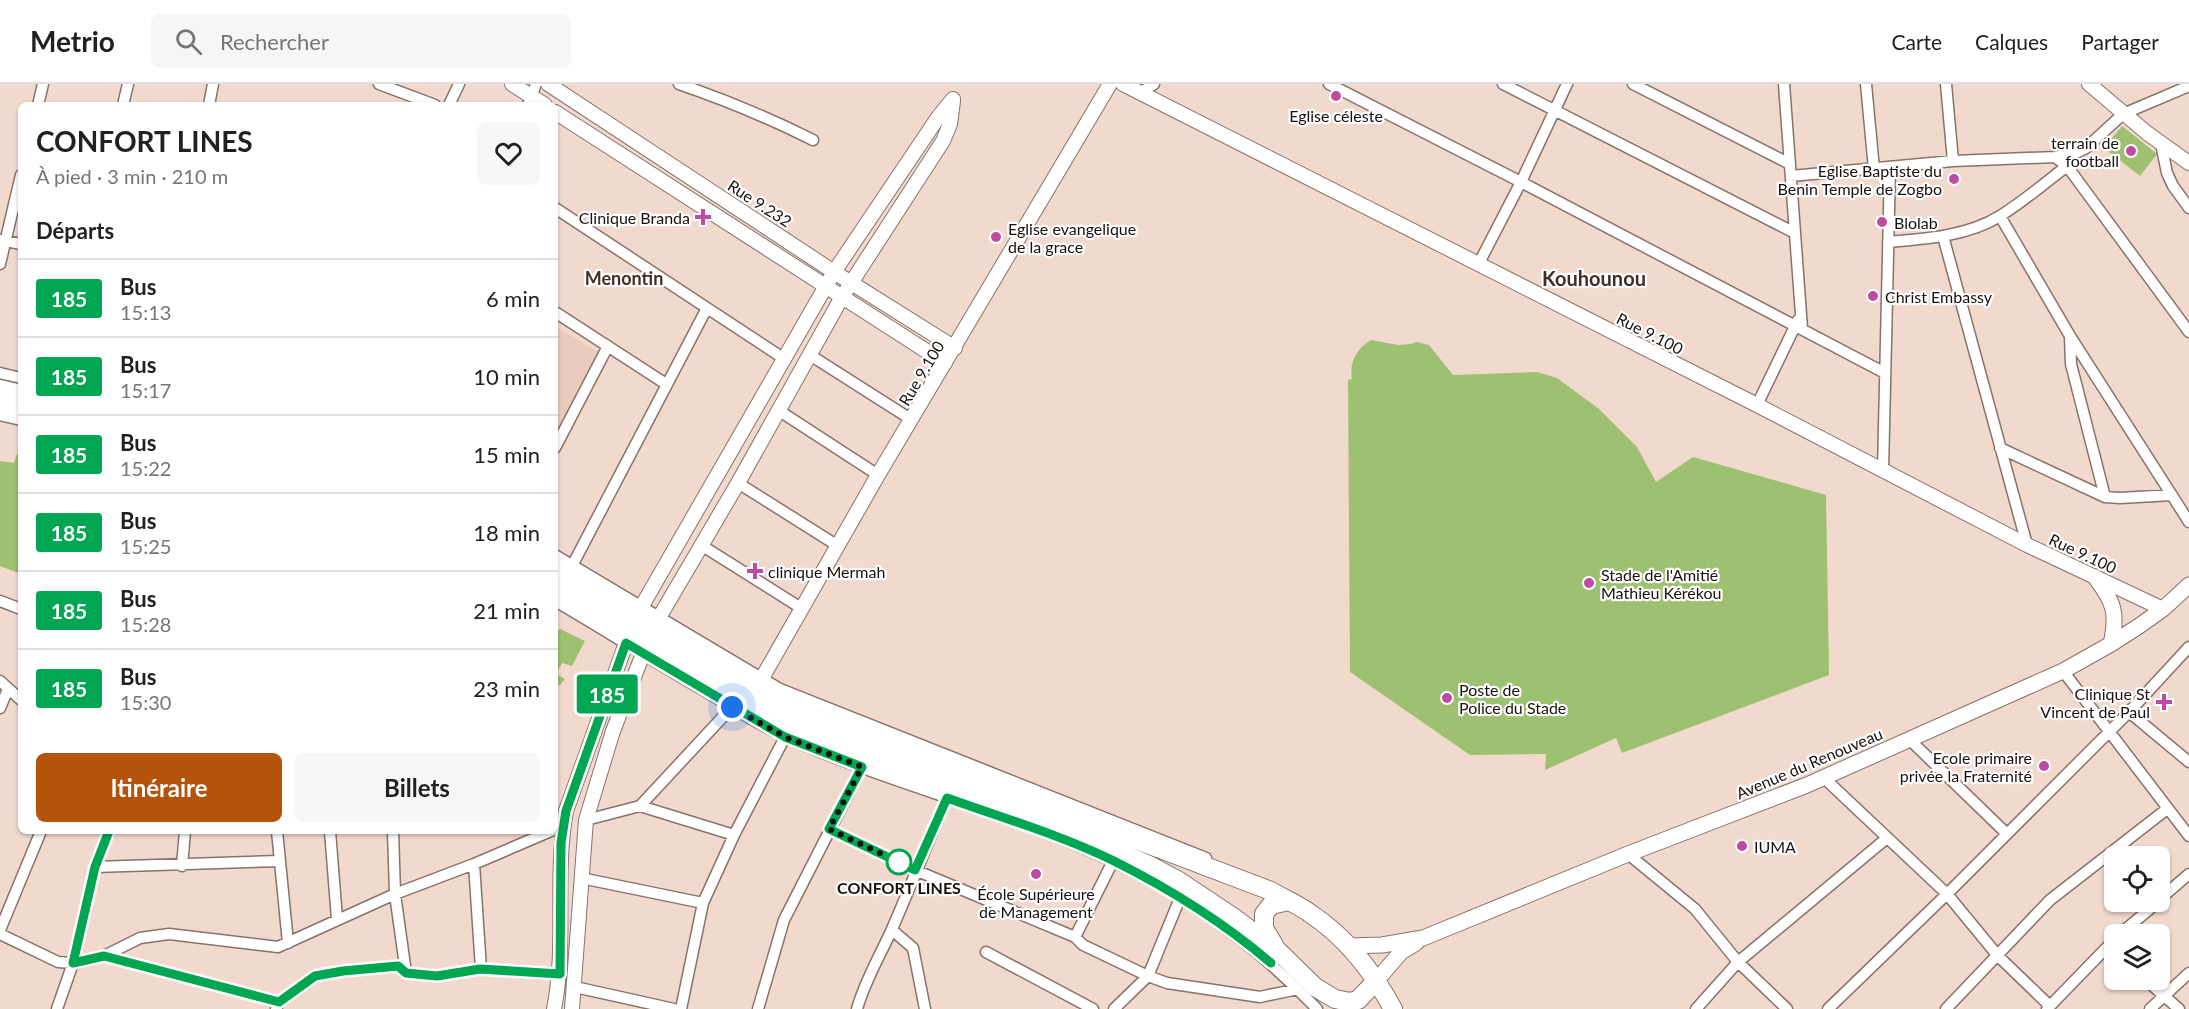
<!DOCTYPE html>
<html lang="fr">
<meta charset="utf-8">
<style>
body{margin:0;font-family:Lato,sans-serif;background:#f6f6f6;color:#202124;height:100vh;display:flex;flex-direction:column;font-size:22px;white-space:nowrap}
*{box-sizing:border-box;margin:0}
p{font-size:20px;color:#757577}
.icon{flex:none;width:33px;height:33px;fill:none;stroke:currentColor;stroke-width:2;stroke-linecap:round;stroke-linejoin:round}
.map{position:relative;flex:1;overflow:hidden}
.sheet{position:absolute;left:18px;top:18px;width:540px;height:732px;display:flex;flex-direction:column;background:#fff;border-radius:9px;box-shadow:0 2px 4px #0004}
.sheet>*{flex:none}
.badge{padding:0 12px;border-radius:4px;font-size:21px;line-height:39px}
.controls{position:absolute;left:2104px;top:762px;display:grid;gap:12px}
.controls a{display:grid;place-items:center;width:66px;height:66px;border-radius:9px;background:#fff;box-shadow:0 2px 4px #0004;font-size:30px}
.you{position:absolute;width:30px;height:30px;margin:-15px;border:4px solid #fff;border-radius:50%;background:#1a73e8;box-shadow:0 0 0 9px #1a73e833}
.map>.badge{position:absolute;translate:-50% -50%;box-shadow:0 0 0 3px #fff}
h2{padding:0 18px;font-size:22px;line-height:54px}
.round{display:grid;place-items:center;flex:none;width:63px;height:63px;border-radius:9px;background:#f6f6f6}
.summary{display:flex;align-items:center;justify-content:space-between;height:102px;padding:0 18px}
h1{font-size:28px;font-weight:700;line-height:45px}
.button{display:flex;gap:12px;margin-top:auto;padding:12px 18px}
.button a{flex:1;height:69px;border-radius:9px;background:#b45309;color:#fff;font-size:24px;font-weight:700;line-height:69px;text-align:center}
.button a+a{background:#f6f6f6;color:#202124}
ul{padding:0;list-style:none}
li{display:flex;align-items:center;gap:18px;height:78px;padding:0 18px;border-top:2px solid #e0e0e0}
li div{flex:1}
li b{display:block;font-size:22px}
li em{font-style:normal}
li .badge{min-width:66px;font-weight:700;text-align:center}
header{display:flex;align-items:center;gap:36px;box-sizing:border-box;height:84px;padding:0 30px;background:#fff;border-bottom:2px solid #e0e0e0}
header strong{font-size:28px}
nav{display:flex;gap:33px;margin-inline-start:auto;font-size:21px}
.search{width:420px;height:54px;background:#f6f6f6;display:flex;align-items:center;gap:15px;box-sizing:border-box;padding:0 21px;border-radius:9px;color:#757577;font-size:22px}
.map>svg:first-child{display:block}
</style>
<header>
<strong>Metrio</strong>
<div class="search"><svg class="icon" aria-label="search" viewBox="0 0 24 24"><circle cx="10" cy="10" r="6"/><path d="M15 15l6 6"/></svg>Rechercher</div>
<nav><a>Carte</a><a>Calques</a><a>Partager</a></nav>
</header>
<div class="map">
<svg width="2189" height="925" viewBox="0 0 2189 925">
<rect width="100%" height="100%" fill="#f1d9cd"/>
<path fill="#ebccbc" d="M555,242L599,268L555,352Z"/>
<path fill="#9dc171" d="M2122,42L2157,70L2140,92L2104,64Z
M1371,256L1398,261L1411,260L1416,258L1429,261L1453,291L1537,288L1557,294L1599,325L1637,363L1656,398L1693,373L1826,411L1829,591L1622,669L1616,654L1545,686L1546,670L1470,671L1350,588L1348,296L1352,295C1349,279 1356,265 1371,256Z
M17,370L21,371V490L0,482V377L14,379Z
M560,545L585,557L572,582L562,579L556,590L565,595L560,601H555V550Z"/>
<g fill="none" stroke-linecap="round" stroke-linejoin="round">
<g stroke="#877368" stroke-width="13">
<path id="minor" d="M379,0L435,21
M679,0C726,16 769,34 813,56
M1329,0L1521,98L1885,289
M1503,0L1795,149
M1633,0L1790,80
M1784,0L1802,244
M1866,0L1874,85
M1946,0L1953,77
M1141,8L1154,0
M38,21L43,0
M123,21L128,0
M209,21L213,0
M449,21L459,0
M528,21L536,0
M2161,60L2167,89L2173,102L2189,124
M2055,73L2067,82L2189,248
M1791,92L1953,77L2055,73L2078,68L2086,64L2123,30L2189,2
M555,124L783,274
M2000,132L2070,252L2189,438
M1943,152L2027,461
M0,156L21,160
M1888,158C1926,155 1968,152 2000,132C2024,117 2045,99 2067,82
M0,180L21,91
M1478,181L1521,98L1567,0
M555,228L666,300
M2070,252L2071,280L2105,413
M810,271L912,336
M0,289L21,294
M1757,321L1798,236
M778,326L878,391
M0,331L21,336
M555,364L608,262
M2000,364L2105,413L2120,414L2172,411
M1883,387L1890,84
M738,399L838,462
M701,461L801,524
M555,471L780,605L1206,774
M572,482L707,224
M0,517L21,525
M555,517C605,546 653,577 703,606C730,622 757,640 786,653C892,701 1007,727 1112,777C1190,813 1258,863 1317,925
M2063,587L2189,752
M0,597L21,616
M0,624L8,605
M2129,628L2189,678
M1910,656L2006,749
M1823,693L1947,810L1998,872L2050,922
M640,722L734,751
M586,736L640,722L732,623
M829,745L915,786L1075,853L1083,861L1148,892L1167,899L1260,913L1298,905
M277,747L288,859
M330,747L337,835
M393,747L395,810L406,889
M1628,770L1695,825L1738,878L1787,925
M474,780L481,885
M182,782L185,747
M95,783L280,777
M581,794L703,819
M2160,815L2189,790
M0,846L41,747
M892,846L913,864L925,925
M0,850L58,878L73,879L104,872L140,854L169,850L278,863L395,810L474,780L551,747
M2120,850L2158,818
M1075,853L1113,777
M986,868L1093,925
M104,872L279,918
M2146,896L2179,925
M575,903L674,925
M57,925L73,879L95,783L109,747
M276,925L279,918L315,892L343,887L398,882L406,889L437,892L481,885L560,890
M681,925L703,819L734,751L785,653
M758,925L784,836L862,683
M857,925C865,896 880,872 892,845C911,802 928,757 947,714
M1114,925L1148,892L1180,814
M1696,925L1738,878L1887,754
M1828,925L1947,810L2129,628L2189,563
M1946,925L2050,816L2167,725
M2047,925L2115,855
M2150,925L2189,889"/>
</g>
<g stroke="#877368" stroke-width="16">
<path id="tertiary" d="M512,0L545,21
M548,0L834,188L955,264
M1123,0L1757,321L2027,461L2163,525
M2089,0L2147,49L2189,79
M555,28L945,279
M761,596L878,391L1110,0
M554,925C567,860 554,792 566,727L635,534L834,188L939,32L953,15
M572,925L586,736L613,647L653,544L738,399L842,213L943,57L950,40L953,17"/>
</g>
<g stroke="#877368" stroke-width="17">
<path id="secondary" d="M2095,493C2114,518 2118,529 2111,560
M1349,862L1382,861L1423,854L1628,770L1807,701L2063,587L2111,560L2139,542L2163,525L2189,501
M1377,896L1401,868L1416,859"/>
</g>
<g stroke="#877368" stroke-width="20">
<path id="trunk" d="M0,305L21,310
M0,321L21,326
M555,486L756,605L818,635L1271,807C1284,815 1299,821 1311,830C1347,854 1373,888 1393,925
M555,506L741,616L829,656L1119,768L1149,781L1179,797L1233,833L1277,866L1315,903L1335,915L1350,918L1358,916L1377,896
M1274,861L1264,844V830L1271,821L1289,817"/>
</g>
<use href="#minor" stroke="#fff" stroke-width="10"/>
<use href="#tertiary" stroke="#fff" stroke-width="14"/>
<use href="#secondary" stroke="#fff" stroke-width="15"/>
<use href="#trunk" stroke="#fff" stroke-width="18"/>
</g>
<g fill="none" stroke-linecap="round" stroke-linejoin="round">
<g stroke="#fff" stroke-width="14">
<path id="line" d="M109,747L95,783L73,879L104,872L279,918L315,892L343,887L398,882L406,889L437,892L480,885L560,890L561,759L566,727L626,559L785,653L862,683L829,745L915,786L947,714C1003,734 1061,751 1114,777C1170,805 1223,838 1271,879"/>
</g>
<use href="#line" stroke="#00a651" stroke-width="9"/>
<path stroke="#18100c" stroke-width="6" stroke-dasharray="0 10.8" d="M732,623L785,653L862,683L829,745L899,778"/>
</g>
<g fill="#bf4aa2" stroke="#fff" stroke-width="2">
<circle cx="1336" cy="12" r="6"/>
<circle cx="2131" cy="67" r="6"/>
<circle cx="1954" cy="95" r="6"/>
<path d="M700 124h6v6h6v6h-6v6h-6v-6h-6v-6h6z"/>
<circle cx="1882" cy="138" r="6"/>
<circle cx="996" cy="153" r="6"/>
<circle cx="1873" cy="212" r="6"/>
<path d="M752 478h6v6h6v6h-6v6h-6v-6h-6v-6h6z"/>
<circle cx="1589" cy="499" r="6"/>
<circle cx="1447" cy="614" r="6"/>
<path d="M2161 609h6v6h6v6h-6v6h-6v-6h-6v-6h6z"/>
<circle cx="2044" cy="682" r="6"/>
<circle cx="1742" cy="762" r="6"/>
<circle cx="1036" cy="790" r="6"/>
</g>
<circle fill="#fff" stroke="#00a651" stroke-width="3" cx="899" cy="778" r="12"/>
<g text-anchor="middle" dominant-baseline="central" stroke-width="4.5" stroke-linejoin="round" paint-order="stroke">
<g font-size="16" fill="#18100c" stroke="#fff" text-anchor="start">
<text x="1336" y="31" text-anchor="middle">Eglise céleste</text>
<text x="2119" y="58" text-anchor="end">terrain de<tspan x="2119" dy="18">football</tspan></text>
<text x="1942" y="86" text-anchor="end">Eglise Baptiste du<tspan x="1942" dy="18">Benin Temple de Zogbo</tspan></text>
<text x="690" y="133" text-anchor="end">Clinique Branda</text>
<text x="1894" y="138">Blolab</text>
<text x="1008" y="144">Eglise evangelique<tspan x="1008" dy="18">de la grace</tspan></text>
<text x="1885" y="212">Christ Embassy</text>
<text x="768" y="487">clinique Mermah</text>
<text x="1601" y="490">Stade de l'Amitié<tspan x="1601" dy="18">Mathieu Kérékou</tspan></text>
<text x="1459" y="605">Poste de<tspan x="1459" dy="18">Police du Stade</tspan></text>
<text x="2150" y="609" text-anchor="end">Clinique St<tspan x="2150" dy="18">Vincent de Paul</tspan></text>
<text x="2032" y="673" text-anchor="end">Ecole primaire<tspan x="2032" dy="18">privée la Fraternité</tspan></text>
<text x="1754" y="762">IUMA</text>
<text x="1036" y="809" text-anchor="middle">École Supérieure<tspan x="1036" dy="18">de Management</tspan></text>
</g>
<g font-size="16" fill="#18100c" stroke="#fff">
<text transform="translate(760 119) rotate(33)">Rue 9.232</text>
<text transform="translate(1650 249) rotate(27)">Rue 9.100</text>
<text transform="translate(921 289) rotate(-59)">Rue 9.100</text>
<text transform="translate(2083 469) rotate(25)">Rue 9.100</text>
<text transform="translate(1809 679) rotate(-23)">Avenue du Renouveau</text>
</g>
<g font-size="16" font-weight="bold" fill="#18100c" stroke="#fff">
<text x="899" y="803">CONFORT LINES</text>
</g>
<g font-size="18" font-weight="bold" fill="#402e25" stroke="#fff">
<text x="624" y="194">Menontin</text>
</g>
<g font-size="20" font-weight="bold" fill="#402e25" stroke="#fff">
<text x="1594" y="194">Kouhounou</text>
</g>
</g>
</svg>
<div class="controls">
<a><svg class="icon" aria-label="locate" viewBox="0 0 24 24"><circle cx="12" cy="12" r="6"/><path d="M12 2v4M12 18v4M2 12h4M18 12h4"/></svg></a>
<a><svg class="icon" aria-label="layers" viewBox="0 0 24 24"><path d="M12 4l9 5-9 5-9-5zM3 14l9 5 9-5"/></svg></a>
</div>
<div class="you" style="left:732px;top:623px"></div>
<b class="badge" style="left:607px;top:610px;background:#00a651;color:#fff">185</b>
<section class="sheet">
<div class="summary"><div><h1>CONFORT LINES</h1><p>À pied · 3 min · 210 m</p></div><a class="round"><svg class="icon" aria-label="heart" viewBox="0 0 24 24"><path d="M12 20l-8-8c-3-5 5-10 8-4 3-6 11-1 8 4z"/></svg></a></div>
<h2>Départs</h2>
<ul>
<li><span class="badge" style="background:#00a651;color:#fff">185</span><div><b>Bus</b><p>15:13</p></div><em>6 min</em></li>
<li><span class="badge" style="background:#00a651;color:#fff">185</span><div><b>Bus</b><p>15:17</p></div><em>10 min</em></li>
<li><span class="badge" style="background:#00a651;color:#fff">185</span><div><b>Bus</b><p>15:22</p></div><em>15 min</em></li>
<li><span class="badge" style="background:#00a651;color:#fff">185</span><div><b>Bus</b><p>15:25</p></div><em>18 min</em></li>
<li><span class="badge" style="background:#00a651;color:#fff">185</span><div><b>Bus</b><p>15:28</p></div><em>21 min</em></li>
<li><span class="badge" style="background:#00a651;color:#fff">185</span><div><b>Bus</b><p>15:30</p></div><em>23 min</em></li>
</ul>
<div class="button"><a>Itinéraire</a><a>Billets</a></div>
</section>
</div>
